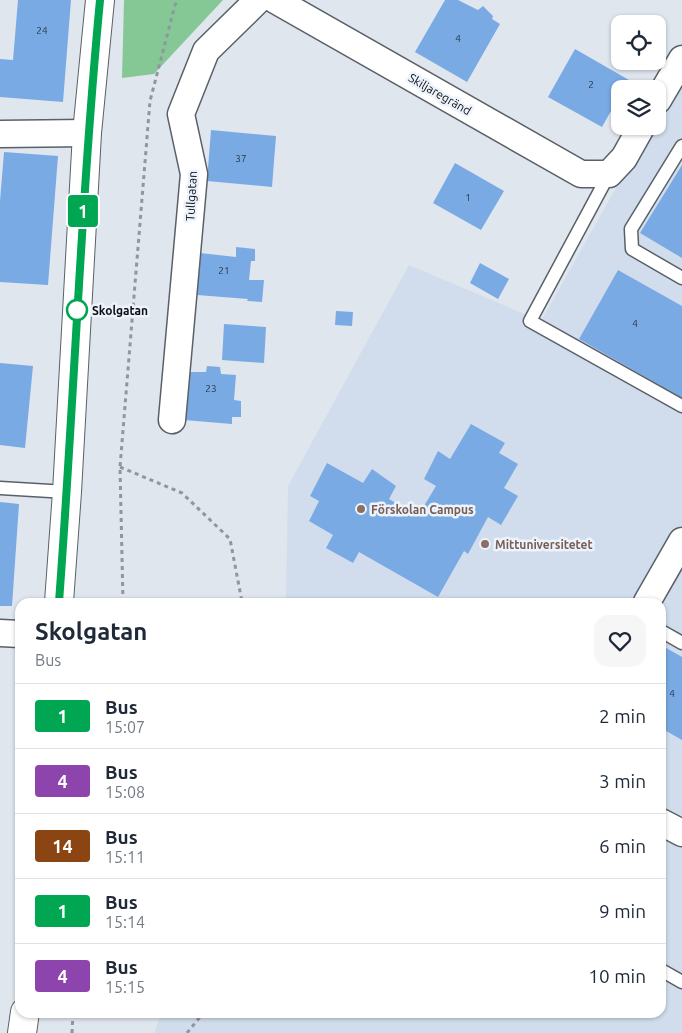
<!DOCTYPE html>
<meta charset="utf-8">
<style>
body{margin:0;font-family:Ubuntu,sans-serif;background:#f6f6f7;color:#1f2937;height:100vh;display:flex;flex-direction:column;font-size:19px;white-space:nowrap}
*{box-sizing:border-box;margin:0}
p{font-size:16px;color:#747a83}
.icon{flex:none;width:28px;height:28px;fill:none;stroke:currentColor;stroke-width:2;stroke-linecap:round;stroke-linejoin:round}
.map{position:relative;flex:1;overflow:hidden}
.sheet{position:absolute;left:15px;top:598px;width:651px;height:420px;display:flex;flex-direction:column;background:#fff;border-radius:15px;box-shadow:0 1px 4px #0004}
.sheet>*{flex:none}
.badge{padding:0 10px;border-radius:4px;font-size:18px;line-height:32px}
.controls{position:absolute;left:611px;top:15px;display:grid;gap:10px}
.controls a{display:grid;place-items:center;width:55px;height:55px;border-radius:10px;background:#fff;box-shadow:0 1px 4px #0004;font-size:25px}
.map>.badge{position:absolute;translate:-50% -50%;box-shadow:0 0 0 2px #fff}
.round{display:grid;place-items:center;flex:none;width:52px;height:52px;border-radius:15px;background:#f6f6f7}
.overview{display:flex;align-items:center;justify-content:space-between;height:85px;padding:0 20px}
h1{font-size:24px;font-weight:600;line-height:38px}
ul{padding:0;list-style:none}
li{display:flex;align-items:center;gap:15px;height:65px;padding:0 20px;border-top:1px solid #e0e1e3}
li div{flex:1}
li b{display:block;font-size:19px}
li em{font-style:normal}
li .badge{min-width:55px;font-weight:700;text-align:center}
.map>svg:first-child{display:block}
</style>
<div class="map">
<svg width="682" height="1033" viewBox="0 0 682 1033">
<rect width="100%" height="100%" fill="#dfe6ee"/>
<path fill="#d1ddec" d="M682,71V1033H154L162,1012H661V602H286L288,486L409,265L541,321L651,126H658V114Z"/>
<path fill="#85c895" d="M124,0H223L154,74L122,78Z"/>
<path fill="#7aaae4" d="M18,0H71L63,102L0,97V59L13,60Z
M445,0H458L478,10L483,6L493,16L492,19L500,24L467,82L415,52Z
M575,49L629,80L624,89H620V95L602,127L548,97Z
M211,130L276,136L272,187L207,181Z
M4,152L58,156L48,285L0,282V201Z
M455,163L504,191L481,230L433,203Z
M682,165V258L640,233Z
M236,247L255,249V261H251L249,280H264L262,302L247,301L248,299L197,295L200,253L236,257Z
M480,263L509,279L498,299L470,283Z
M618,270L682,306V398L579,339Z
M336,311L353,312L352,326L335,325Z
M224,324L266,327L264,363L222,360Z
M0,363L33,366L25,448L0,445Z
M207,366L220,367L221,374L236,375L234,400L241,401V417H232V424L184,420L189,372H206Z
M471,424L505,443L499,453L518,464L504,488L518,496L501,525L488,517L468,554L464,551L438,597L359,552L353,563L326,548L333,535L309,521L319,501L310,496L327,463L363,483L372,469L396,486L389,499L418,516L436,486L424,479L438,451L450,459Z
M0,502L19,504L12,606H0Z
M661,645L682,657V740L661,728Z"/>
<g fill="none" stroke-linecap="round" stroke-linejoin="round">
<g stroke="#5a6067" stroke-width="15">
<path id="service" d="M682,146L631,229L632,249L682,278
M609,174L530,321L682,406
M0,488L67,492
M661,631L682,643
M661,970L682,982"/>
</g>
<g stroke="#5a6067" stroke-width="29">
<path id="minor" d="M275,0L581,174H609L624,158L642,126
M658,100L682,59
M0,134L87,133
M172,420L194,174L181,114L206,51L258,0
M647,602L682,541
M0,633L20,634
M661,822L682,833"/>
</g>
<g stroke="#5a6067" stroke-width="30">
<path id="secondary" d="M59,602L67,492L87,133L100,0
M22,1033L25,1012"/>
</g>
<path stroke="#91969c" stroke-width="3" stroke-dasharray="4 4" stroke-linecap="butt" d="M120,467L182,493L230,539L242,602
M123,602L120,467L150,101L175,5L178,0
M72,1033L73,1012
M187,1033L204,1012"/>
<use href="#service" stroke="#fff" stroke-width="12"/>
<use href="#minor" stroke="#fff" stroke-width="26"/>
<use href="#secondary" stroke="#fff" stroke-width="28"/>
</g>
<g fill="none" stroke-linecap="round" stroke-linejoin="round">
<g stroke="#fff" stroke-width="11">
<path id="line" d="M59,602C74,402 81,200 100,0"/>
</g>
<use href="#line" stroke="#00a651" stroke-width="8"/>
</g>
<circle fill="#fff" stroke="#00a651" stroke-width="2.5" cx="77" cy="310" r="10"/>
<g fill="#8d6e63" stroke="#ecf3fc" stroke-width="2">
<circle cx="361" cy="509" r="5"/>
<circle cx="485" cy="544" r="5"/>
</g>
<g text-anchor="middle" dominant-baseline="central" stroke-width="5" stroke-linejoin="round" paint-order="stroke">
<g font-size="10" fill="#283646">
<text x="42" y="30">24</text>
<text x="458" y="38">4</text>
<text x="591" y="84">2</text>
<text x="241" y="158">37</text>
<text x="468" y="197">1</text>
<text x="224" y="270">21</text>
<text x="635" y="323">4</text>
<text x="211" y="388">23</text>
<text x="672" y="693">4</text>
</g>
<g font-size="12" fill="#0d0f12" stroke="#ecf3fc">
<text transform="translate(440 94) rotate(30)">Skiljaregränd</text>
<text transform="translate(191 196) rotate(-87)">Tullgatan</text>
</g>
<g font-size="12" font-weight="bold" fill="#0d0f12" stroke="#ecf3fc" text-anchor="start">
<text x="92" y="310">Skolgatan</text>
</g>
<g font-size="12" font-weight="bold" fill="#785e54" stroke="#ecf3fc" text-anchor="start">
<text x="371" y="509">Förskolan Campus</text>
<text x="495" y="544">Mittuniversitetet</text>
</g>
</g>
</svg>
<div class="controls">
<a><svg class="icon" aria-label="locate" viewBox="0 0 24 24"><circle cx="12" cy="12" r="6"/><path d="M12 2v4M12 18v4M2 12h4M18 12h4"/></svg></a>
<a><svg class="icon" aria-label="layers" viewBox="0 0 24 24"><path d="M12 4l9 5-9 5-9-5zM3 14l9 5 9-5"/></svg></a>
</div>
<b class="badge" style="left:83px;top:211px;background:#00a651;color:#fff">1</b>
<section class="sheet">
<div class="overview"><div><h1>Skolgatan</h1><p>Bus</p></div><a class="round"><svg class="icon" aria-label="heart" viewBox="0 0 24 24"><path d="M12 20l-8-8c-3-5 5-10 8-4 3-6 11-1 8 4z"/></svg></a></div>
<ul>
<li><span class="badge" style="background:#00a651;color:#fff">1</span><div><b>Bus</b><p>15:07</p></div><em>2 min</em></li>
<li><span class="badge" style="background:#8e44ad;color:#fff">4</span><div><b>Bus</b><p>15:08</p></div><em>3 min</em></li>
<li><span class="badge" style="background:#8b4513;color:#fff">14</span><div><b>Bus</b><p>15:11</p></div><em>6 min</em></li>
<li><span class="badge" style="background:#00a651;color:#fff">1</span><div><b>Bus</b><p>15:14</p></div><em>9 min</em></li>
<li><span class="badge" style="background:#8e44ad;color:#fff">4</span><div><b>Bus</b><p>15:15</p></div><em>10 min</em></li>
</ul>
</section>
</div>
